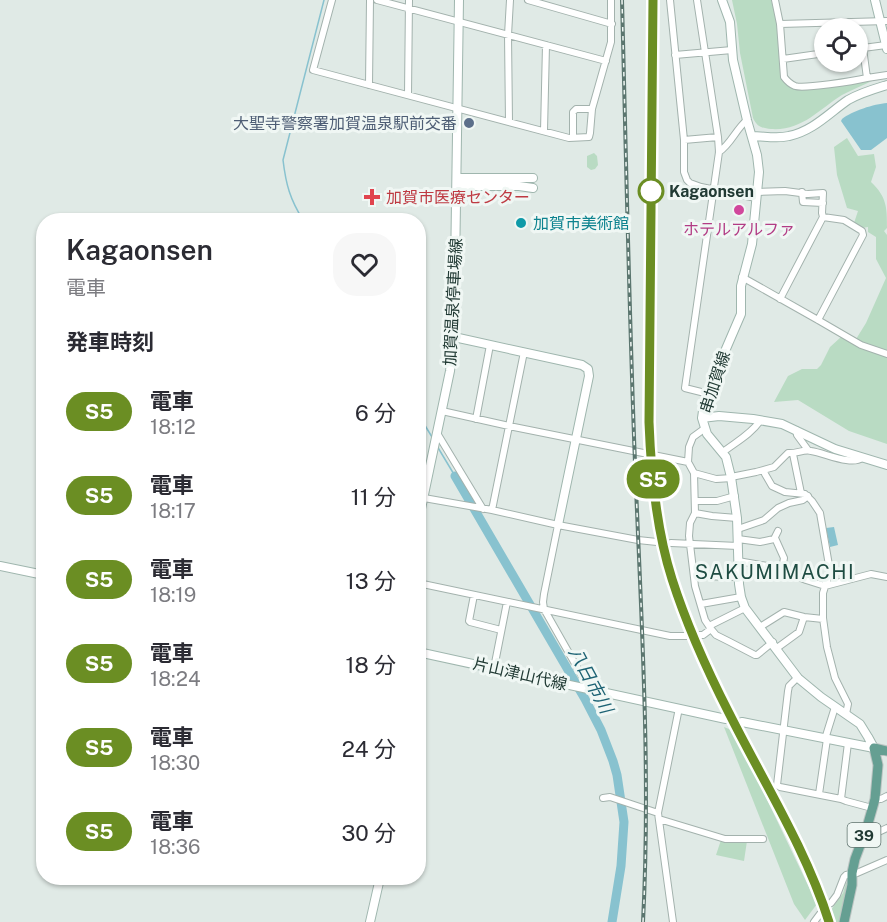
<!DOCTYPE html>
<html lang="ja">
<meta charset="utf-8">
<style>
body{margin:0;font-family:"Public Sans","Noto Sans JP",sans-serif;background:#f7f7f7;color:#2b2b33;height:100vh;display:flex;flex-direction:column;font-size:22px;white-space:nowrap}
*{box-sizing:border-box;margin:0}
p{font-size:20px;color:#7c7c81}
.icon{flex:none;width:33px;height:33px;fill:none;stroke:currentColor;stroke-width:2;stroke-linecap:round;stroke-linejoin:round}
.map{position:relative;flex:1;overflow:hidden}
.details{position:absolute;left:36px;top:213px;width:390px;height:672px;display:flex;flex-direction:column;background:#fff;border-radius:24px;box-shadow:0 2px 4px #0004}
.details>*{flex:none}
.badge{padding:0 12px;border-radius:20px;font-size:21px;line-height:39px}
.fabs{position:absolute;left:814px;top:18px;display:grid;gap:12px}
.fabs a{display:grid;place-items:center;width:54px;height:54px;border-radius:50%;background:#fff;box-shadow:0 2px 4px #0004;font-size:30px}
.map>.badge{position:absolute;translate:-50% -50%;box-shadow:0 0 0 3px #fff}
h2{padding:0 30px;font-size:22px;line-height:54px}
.round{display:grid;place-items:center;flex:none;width:63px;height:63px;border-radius:24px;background:#f7f7f7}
.head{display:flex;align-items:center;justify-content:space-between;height:102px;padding:0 30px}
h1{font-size:28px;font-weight:600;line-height:45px}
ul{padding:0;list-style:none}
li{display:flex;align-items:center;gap:18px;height:84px;padding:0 30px}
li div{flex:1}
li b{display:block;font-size:22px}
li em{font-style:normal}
li .badge{min-width:66px;font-weight:700;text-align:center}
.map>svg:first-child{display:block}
</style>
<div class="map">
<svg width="887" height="922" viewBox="0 0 887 922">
<rect width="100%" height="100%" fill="#e0eae6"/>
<path fill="#b9dbc3" d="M732,0H771L777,23L781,75L786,83L790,87L799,90L872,81C862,86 851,90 842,95C818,110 802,131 771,129C762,128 757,127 753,118L740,53L737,24Z
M847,138L858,156L874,154L876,167L871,182C887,197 887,208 887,228L884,231L887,235V444L849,431L798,400L774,402L788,376L802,369H817L821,365L830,347L841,337L853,344L866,323L886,278L876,259V237L868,232V227L862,228L854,223L858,211L847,208L837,175L834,147Z
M594,153L597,156L598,165L595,169L591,170L587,167V156Z
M724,727L734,731L817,904L805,920L794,904Z
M721,840L747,841L744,861L716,855Z
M848,882L841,922H834L831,910L843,893L846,883Z"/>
<path fill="#88c2cf" d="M887,103V138L871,150H861L841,121L842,119C852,111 874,104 887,103Z
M834,527L838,545L830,547L826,528Z"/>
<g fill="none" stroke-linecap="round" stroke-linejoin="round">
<path stroke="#88c2cf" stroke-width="1.5" d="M303,220C290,199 286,185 283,160L324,0
M418,414L432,437
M437,446L455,476"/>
<path stroke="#88c2cf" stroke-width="9" d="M455,476L585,699L601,730L613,761L617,775L624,822L621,866L612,922"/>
<path stroke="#bac7c2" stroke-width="6" stroke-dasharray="6 3" stroke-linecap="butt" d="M657,542L671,543
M820,914L831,903"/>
<g stroke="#a3b2ad" stroke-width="8">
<path id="street" d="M332,0L313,70L569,138L589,137L590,133L592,109L611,42V0
M377,0L606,61
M528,0L612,24
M670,0L684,140V172L687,180L690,183L701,187L756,198
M697,0L718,137L719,152L685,388L709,394
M775,0L780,24L784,77C787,81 790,84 795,86C804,89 854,81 867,78L863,48L886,45
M780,24L887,21
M675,55L732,50
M783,59L825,53
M867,78L887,75
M369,85L370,0
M408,95L409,0
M509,122L508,35L510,0
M544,131L546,45
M573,137V112L576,109H592
M684,140L718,137
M719,152C731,144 736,129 747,120
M757,192L785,191L808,194L823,193L822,213L823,217L780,299
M802,192L803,202L823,203
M742,277L818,320L861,345L887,354
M818,320L863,235L862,231L844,220L823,217
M442,411L509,426L524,352
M476,419L490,345
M704,429L693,437L689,447L688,462L694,473L695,513L690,523L689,536L695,586L705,620L711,629L716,635L728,641L755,655H757L773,642
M796,430L797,435L808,450
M437,433L483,509
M723,452C736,442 751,434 760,421
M793,454L801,493
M764,470L765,474L772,486L785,492L805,494L812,501L820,513L830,571L823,593V618L827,647L835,678L848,704L846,714
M694,473L716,479L732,478
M731,477L756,472L774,467L788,453C796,454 804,449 811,451C825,453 851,466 862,458
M424,498L492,510L558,525L638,540L657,542
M695,501H717L735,496
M492,510L509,426L688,462
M695,513L712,516L737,518
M558,525L544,594L543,602L544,609L586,683
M738,529L764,520L778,508L789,503L803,500L808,496
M775,538L784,558L782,569
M738,539L760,542L774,539L778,531
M671,543L738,546
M738,561L773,567L806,580L825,586L871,574L887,577
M40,574L44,555
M694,576L739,577
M418,583L670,636H689
M474,595L469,621L470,622L501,630
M701,604L741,597
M709,626L745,608
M760,627L784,612L804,617L823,619
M698,635H703L711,629
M777,648L799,632L804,617
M494,668L507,602
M798,677L789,686L788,691L777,785L780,787L841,799
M825,739L835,707
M848,743L841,799L846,801L872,808
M819,794L827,739
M603,798L610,797L658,813
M875,799H881L887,796
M659,819L725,839H763
M864,835L870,836L887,828
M831,903L837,895L844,877L846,875L857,873L887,860
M673,922L658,813L679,708
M814,922L820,914"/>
</g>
<g stroke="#9fb6ae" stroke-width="10">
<path id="secondary" d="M722,0L730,22L733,60L747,120L757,155L759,172L752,244L741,286V314L716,372L703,411L702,418L707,434L726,457L731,477L737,518L739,584L741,597L745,608L798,678L821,697L860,724L868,737L874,748
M875,0L887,49
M752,136C764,136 777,139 789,136C813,131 829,113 848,100C860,93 874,89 887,85
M457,178H533
M457,186H519L533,188
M454,337L582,365L588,369L589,376L558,525
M702,418L719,416L753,419L782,424L835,449L887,465
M418,523L450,371L454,337L459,0
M0,566L44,575
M418,652L726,719
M742,722L874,748
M370,922L380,878"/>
</g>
<g stroke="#bcc4c2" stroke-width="11">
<path id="primary" d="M844,922L852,885V873L855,859L867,827L875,799L878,765L874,748L887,751"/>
</g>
<use href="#street" stroke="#fff" stroke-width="6"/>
<use href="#secondary" stroke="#fff" stroke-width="8"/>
<use href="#primary" stroke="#659f92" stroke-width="9"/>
<g stroke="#5b766f" stroke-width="4">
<path id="rail" d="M622,0C626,154 629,309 635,463C641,616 651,769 643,922
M655,0L651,422L656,485L665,539L674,577L687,614L705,656L732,715L807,862L832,922"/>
</g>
<use href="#rail" stroke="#f0f7f4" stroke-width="1.5" stroke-dasharray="4.5" stroke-linecap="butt"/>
</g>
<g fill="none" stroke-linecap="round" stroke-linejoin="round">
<g stroke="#fff" stroke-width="14">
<path id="line" d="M653,0L649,422C651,475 656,529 672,579C687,626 707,670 729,713C763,781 806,849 829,922"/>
</g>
<use href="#line" stroke="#6b8e23" stroke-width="9"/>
</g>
<circle fill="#5c6f8a" stroke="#f0f7f4" stroke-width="2" cx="469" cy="123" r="6"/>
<circle fill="#fff" stroke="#6b8e23" stroke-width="3" cx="651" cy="191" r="12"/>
<path fill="#e0444e" stroke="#f0f7f4" stroke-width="2" d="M369 188h6v6h6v6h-6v6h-6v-6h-6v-6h6z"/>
<circle fill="#d1479c" stroke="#f0f7f4" stroke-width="2" cx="739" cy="210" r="6"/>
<circle fill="#0f9aa8" stroke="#f0f7f4" stroke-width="2" cx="521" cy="223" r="6"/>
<g text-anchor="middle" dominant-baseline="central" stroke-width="6" stroke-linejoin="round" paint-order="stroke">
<rect fill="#f0f7f4" stroke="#5f736e" stroke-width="1.5" x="847.5" y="823" width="33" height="24" rx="4.5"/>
<g font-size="15" font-weight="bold" fill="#213a34">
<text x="864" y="835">39</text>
</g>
<g font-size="16" fill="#4e5e75" stroke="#f0f7f4" text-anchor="end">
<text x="457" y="123">大聖寺警察署加賀温泉駅前交番</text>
</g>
<g font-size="16" font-weight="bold" fill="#213a34" stroke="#f0f7f4" text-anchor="start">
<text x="669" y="191">Kagaonsen</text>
</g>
<g font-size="16" fill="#be3a42" stroke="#f0f7f4" text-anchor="start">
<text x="386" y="197">加賀市医療センター</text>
</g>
<g font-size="16" fill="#0d838f" stroke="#f0f7f4" text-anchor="start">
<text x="533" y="223">加賀市美術館</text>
</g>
<g font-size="16" fill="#b23c85" stroke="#f0f7f4">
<text x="739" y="229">ホテルアルファ</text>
</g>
<g font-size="16" fill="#213a34" stroke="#f0f7f4">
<text transform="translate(453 302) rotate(-87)">加賀温泉停車場線</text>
<text transform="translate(715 382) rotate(-72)">串加賀線</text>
<text transform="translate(520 674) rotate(13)">片山津山代線</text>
</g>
<g font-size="18" font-style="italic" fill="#1d6374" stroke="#f0f7f4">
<text transform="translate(591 680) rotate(62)">八日市川</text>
</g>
<g font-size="20" letter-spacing="1.5" fill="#1e4c42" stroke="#f0f7f4">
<text x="775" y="572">SAKUMIMACHI</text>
</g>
</g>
</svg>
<div class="fabs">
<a><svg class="icon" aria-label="locate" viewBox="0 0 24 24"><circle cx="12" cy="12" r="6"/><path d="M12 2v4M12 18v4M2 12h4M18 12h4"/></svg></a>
</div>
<b class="badge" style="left:653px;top:479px;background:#6b8e23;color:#fff">S5</b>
<section class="details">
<div class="head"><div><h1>Kagaonsen</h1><p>電車</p></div><a class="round"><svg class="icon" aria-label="heart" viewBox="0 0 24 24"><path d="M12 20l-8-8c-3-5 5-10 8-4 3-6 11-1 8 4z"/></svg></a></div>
<h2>発車時刻</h2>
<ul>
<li><span class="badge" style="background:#6b8e23;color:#fff">S5</span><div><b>電車</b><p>18:12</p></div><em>6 分</em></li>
<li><span class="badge" style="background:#6b8e23;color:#fff">S5</span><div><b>電車</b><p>18:17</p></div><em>11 分</em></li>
<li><span class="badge" style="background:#6b8e23;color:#fff">S5</span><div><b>電車</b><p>18:19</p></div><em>13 分</em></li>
<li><span class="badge" style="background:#6b8e23;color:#fff">S5</span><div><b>電車</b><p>18:24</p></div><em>18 分</em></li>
<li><span class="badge" style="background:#6b8e23;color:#fff">S5</span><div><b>電車</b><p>18:30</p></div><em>24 分</em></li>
<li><span class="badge" style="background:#6b8e23;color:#fff">S5</span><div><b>電車</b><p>18:36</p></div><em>30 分</em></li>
</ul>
</section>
</div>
